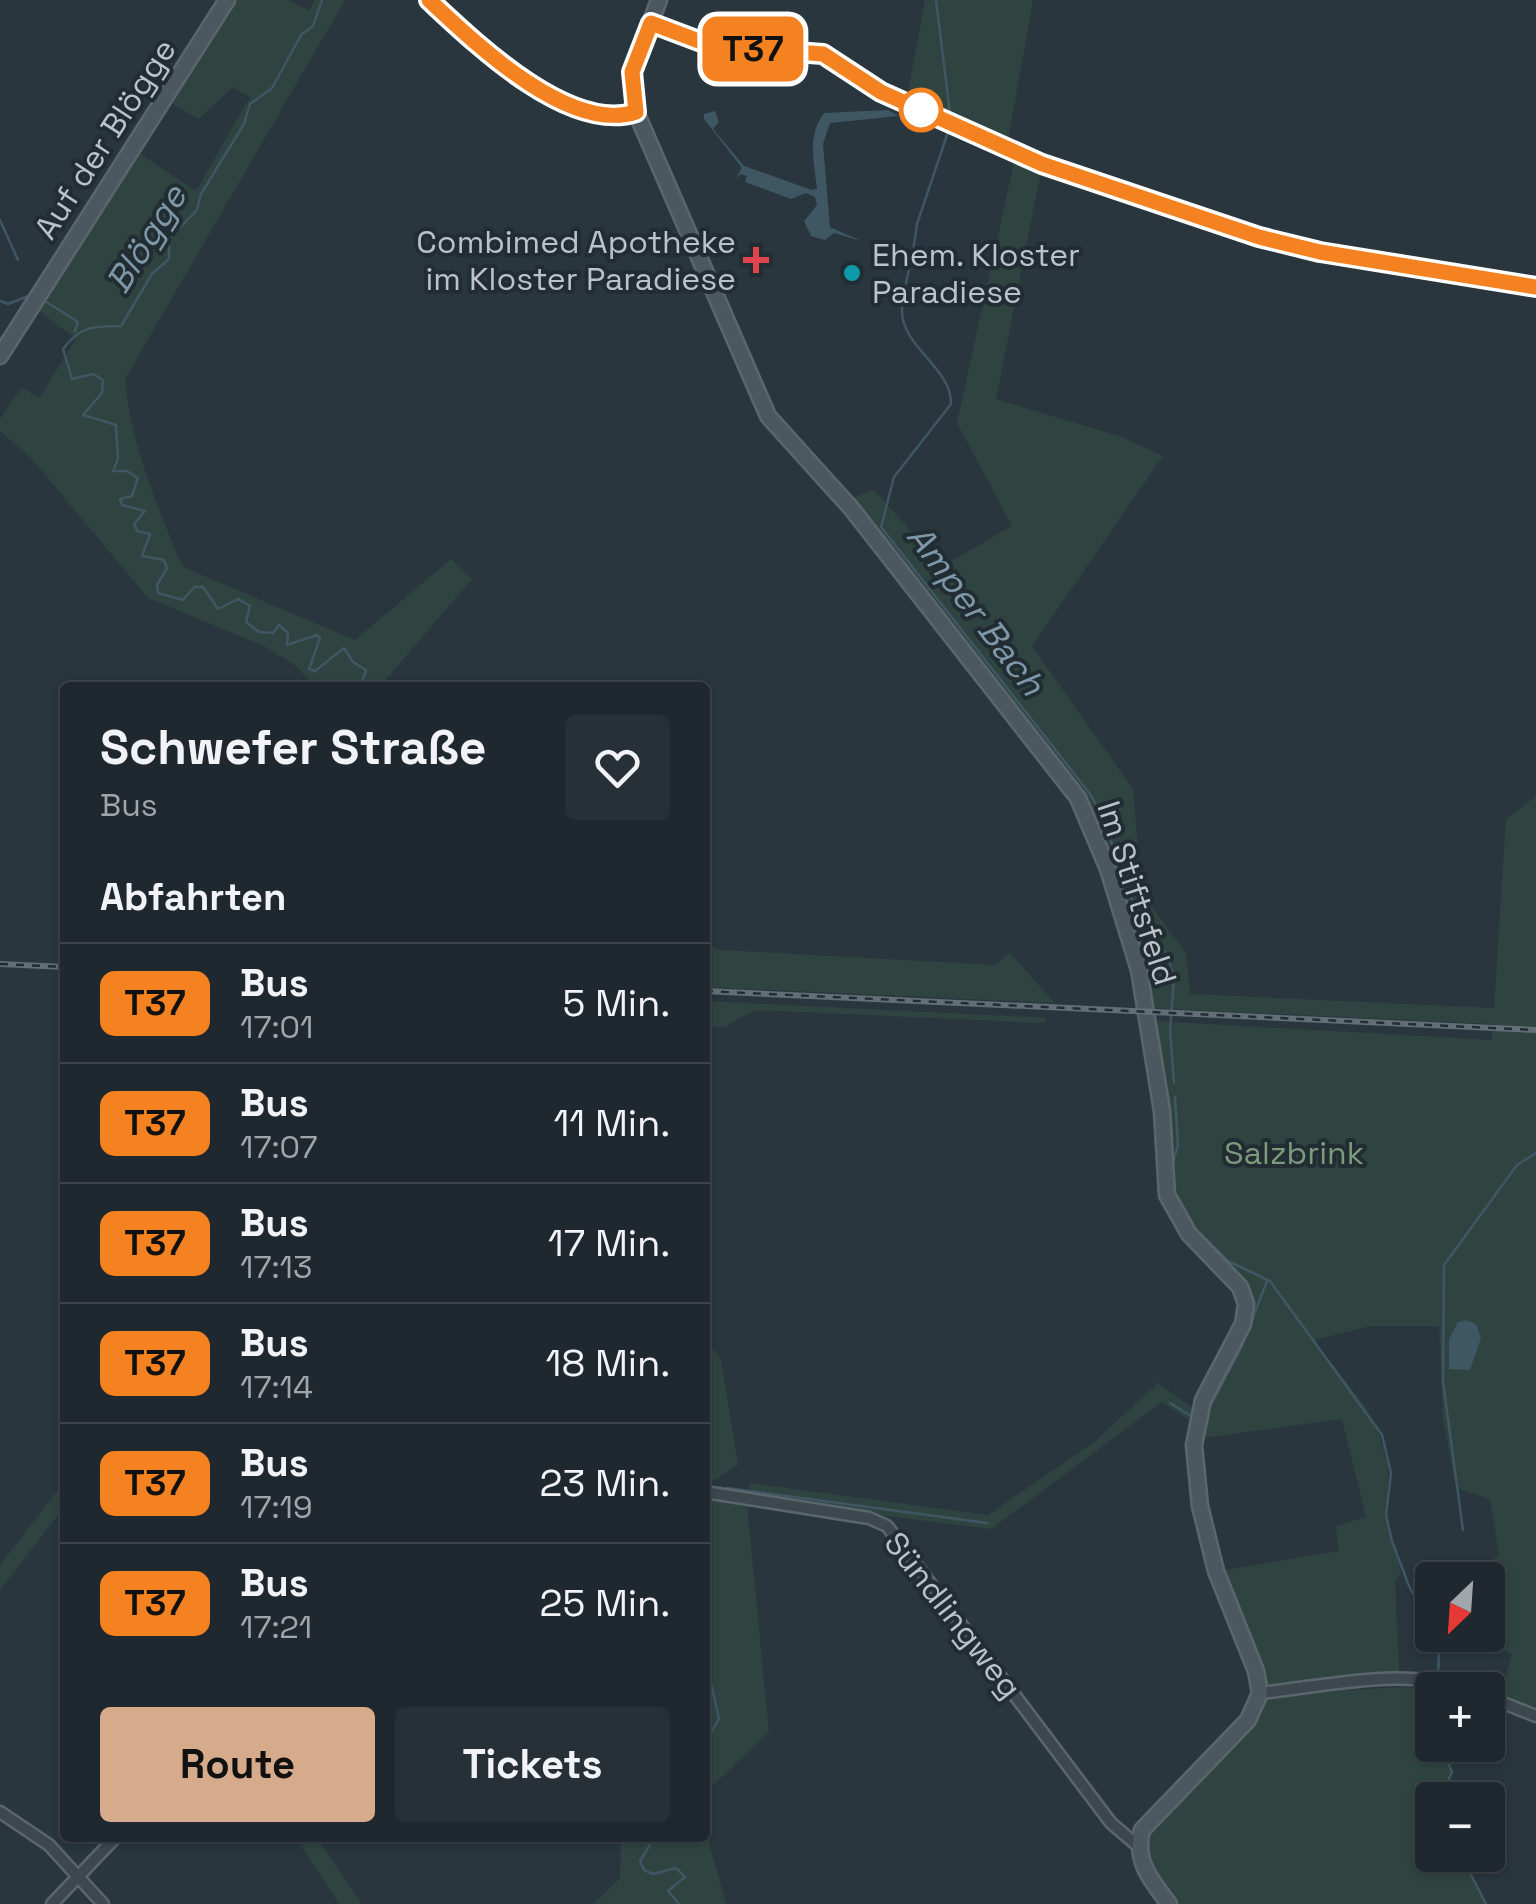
<!DOCTYPE html>
<html lang="de">
<meta charset="utf-8">
<style>
body{margin:0;font-family:"Space Grotesk",sans-serif;background:#273036;color:#f1f3f6;height:100vh;display:flex;flex-direction:column;font-size:38px;white-space:nowrap}
*{box-sizing:border-box;margin:0}
p{font-size:32px;color:#a1a6aa}
.icon{flex:none;width:55px;height:55px;fill:none;stroke:currentColor;stroke-width:2;stroke-linecap:round;stroke-linejoin:round}
.map{position:relative;flex:1;overflow:hidden}
.details{position:absolute;left:60px;top:682px;width:650px;height:1160px;display:flex;flex-direction:column;background:#1f282e;border-radius:10px;box-shadow:0 2px 8px #0004,0 0 0 2px #3c444a}
.details>*{flex:none}
.badge{padding:0 20px;border-radius:15px;font-size:35px;line-height:65px}
.needle{width:65px;rotate:205deg}
.buttons{position:absolute;left:1415px;top:1562px;display:grid;gap:20px}
.buttons a{display:grid;place-items:center;width:90px;height:90px;border-radius:10px;background:#1f282e;box-shadow:0 2px 8px #0004,0 0 0 2px #3c444a;font-size:50px}
.map>.badge{position:absolute;translate:-50% -50%;box-shadow:0 0 0 5px #fff}
h2{padding:0 40px;font-size:38px;line-height:90px}
.round{display:grid;place-items:center;flex:none;width:105px;height:105px;border-radius:10px;background:#273036}
.headline{display:flex;align-items:center;justify-content:space-between;height:170px;padding:0 40px}
h1{font-size:48px;font-weight:800;line-height:75px}
.primary-button{display:flex;gap:20px;margin-top:auto;padding:20px 40px}
.primary-button a{flex:1;height:115px;border-radius:10px;background:#d6ab8b;color:#111;font-size:40px;font-weight:800;line-height:115px;text-align:center}
.primary-button a+a{background:#273036;color:#f1f3f6}
ul{padding:0;list-style:none}
li{display:flex;align-items:center;gap:30px;height:120px;padding:0 40px;border-top:2px solid #3c444a}
li div{flex:1}
li b{display:block;font-size:38px}
li em{font-style:normal}
li .badge{min-width:110px;font-weight:700;text-align:center}
.map>svg:first-child{display:block}
</style>
<div class="map">
<svg width="1536" height="1904" viewBox="0 0 1536 1904">
<rect width="100%" height="100%" fill="#29363e"/>
<path fill="#2f4440" d="M234,0H288L309,11L315,0H345L125,379C131,445 157,507 183,567L355,640L451,559L472,579L383,683L385,687H315L296,666L264,646L148,598L30,457L0,431V419L21,388L40,397L76,339L39,311L57,273L136,151L196,191L250,97L233,87L199,119L168,101Z
M925,0H1033L1008,140L907,97Z
M1014,162L1041,171L996,399L1122,437L1163,456L1032,646L1133,789L1140,872L1147,900L1186,953L1190,994L1494,1008L1506,819L1536,796V1710L1501,1696L1512,1653L1459,1635H1488V1580H1474L1479,1569L1499,1555L1490,1499L1456,1488L1443,1420L1439,1326H1371L1314,1340L1367,1409L1379,1435L1388,1464L1387,1518L1401,1572L1395,1582L1399,1671L1262,1690L1219,1571L1339,1551L1336,1526L1366,1517L1342,1419L1195,1439L1248,1304L1174,1213L1154,1021L1491,1040L1493,1024L1151,1008L1131,921L1084,795L852,498L874,490L943,566L1012,526L957,423Z
M705,945L721,950L995,965L1010,953L1055,1003L705,987Z
M705,1001L1048,1018L1044,1023L755,1010L724,1027L705,1026Z
M705,1338L721,1359L738,1465L705,1486Z
M1158,1383L1198,1412L1193,1423L1162,1402L991,1529L749,1499V1483L988,1515L1093,1443Z
M65,1481V1506L0,1590V1565Z
M709,1499L747,1505L769,1732L705,1793V1500Z
M1407,1687L1432,1691V1745H1442L1453,1771L1440,1800H1432V1855H1461L1486,1904H1172L1150,1874L1145,1830L1262,1694Z
M705,1828L726,1904H593L620,1878L621,1838H705Z
M296,1838H317L362,1904H339Z"/>
<path fill="#3f5663" d="M888,110L899,116L830,123L823,144L830,227L861,241L834,233L825,240L811,236L804,221L817,205L815,197L806,193L791,199L745,182L747,176L740,174L735,179L742,168L704,119V114L715,111L719,122L713,129L744,166L812,190L817,189C814,163 807,135 824,113Z
M1466,1320L1476,1324L1481,1338L1470,1370L1449,1369V1339L1458,1322Z"/>
<g fill="none" stroke-linecap="round" stroke-linejoin="round">
<path stroke="#3f5663" stroke-width="2.5" d="M322,0L313,26L301,35L272,88L250,104L244,124L201,194L197,210L169,239V259L152,274L121,326C94,326 80,326 63,349L72,379L93,374L103,380L102,393L83,415L116,425L118,459L113,471H127L138,478L132,496L120,499L122,505L145,511L134,524L137,531L150,534L142,556L164,560L167,568L157,585L158,593L183,600L194,587H203L218,609L238,599L250,606L246,622L259,632L273,633L279,625L288,633L287,645L317,635L320,638L309,669L315,671L344,648L353,662L366,670L360,688
M936,0L950,113
M0,220L18,260
M912,258L917,224L948,132
M910,265C907,280 901,298 902,313C904,348 952,369 951,404L894,477L881,527L1090,794L1102,816
M0,301L8,304L31,295
M45,301L78,322L75,331
M1105,825L1140,922L1167,954L1174,979L1170,1031L1174,1083
M1172,1165L1178,1145L1175,1097
M1193,1227L1228,1261L1270,1281L1382,1435L1391,1473L1386,1515L1392,1541L1409,1586L1432,1630
M705,1403V1442
M1170,1403L1191,1416
M1204,1418L1241,1348L1267,1281
M727,1488L987,1523
M1463,1530L1443,1382L1444,1265L1517,1165L1536,1153
M705,1577V1587
M705,1641L710,1649L708,1669L719,1719L705,1743
M1438,1679L1439,1646L1449,1635
M1440,1800L1452,1772L1441,1745
M654,1838L640,1861L644,1870L653,1874L676,1868L685,1877L668,1891L679,1904
M1461,1855L1486,1904"/>
<g stroke="#5b666c" stroke-width="15">
<path id="street" d="M705,1492L869,1518L887,1526L1111,1823L1138,1846
M1260,1693C1327,1686 1405,1666 1469,1690
M1488,1697L1536,1716
M0,1812L49,1845L103,1904
M52,1904L115,1838"/>
</g>
<g stroke="#5b666c" stroke-width="19">
<path id="secondary" d="M429,0C476,43 568,133 636,112
M659,0L632,72L636,112L768,416L851,508L1078,798L1108,869L1139,970L1162,1111L1167,1195L1189,1234L1240,1287L1246,1304L1243,1324L1203,1400L1194,1445L1200,1506L1216,1571L1256,1671L1260,1693L1248,1720L1142,1830C1134,1861 1151,1880 1169,1904
M651,23L712,46L823,54L881,91L1042,164L1259,237L1320,252L1536,287
M0,356L227,0"/>
</g>
<use href="#street" stroke="#3d484e" stroke-width="10"/>
<use href="#secondary" stroke="#4c5860" stroke-width="14"/>
<g stroke="#626f76" stroke-width="6">
<path id="rail" d="M0,964L65,967
M705,991L1536,1030"/>
</g>
<use href="#rail" stroke="#222d33" stroke-width="2.5" stroke-dasharray="8" stroke-linecap="butt"/>
</g>
<g fill="none" stroke-linecap="round" stroke-linejoin="round">
<g stroke="#fff" stroke-width="22">
<path id="line" d="M429,0C475,43 569,134 636,112L632,72L651,23L712,46L823,54L881,92L1042,164L1259,237L1320,252L1536,287"/>
</g>
<use href="#line" stroke="#f58220" stroke-width="15"/>
</g>
<circle fill="#fff" stroke="#f58220" stroke-width="5" cx="921" cy="110" r="20"/>
<path fill="#e0444e" stroke="#222d33" stroke-width="4" d="M751 245h10v10h10v10h-10v10h-10v-10h-10v-10h10z"/>
<circle fill="#0f9aa8" stroke="#222d33" stroke-width="4" cx="852" cy="273" r="10"/>
<g text-anchor="middle" dominant-baseline="central" stroke-width="8" stroke-linejoin="round" paint-order="stroke">
<g font-size="32" fill="#b9c3c9" stroke="#222d33">
<text transform="translate(105 139) rotate(-57)">Auf der Blögge</text>
<text transform="translate(1137 893) rotate(72)">Im Stiftsfeld</text>
<text transform="translate(953 1615) rotate(52)">Sündlingweg</text>
</g>
<g font-size="32" fill="#b9c3c9" stroke="#222d33" text-anchor="end">
<text x="736" y="242">Combimed Apotheke<tspan x="736" dy="37">im Kloster Paradiese</tspan></text>
<text x="872" y="255" text-anchor="start">Ehem. Kloster<tspan x="872" dy="37">Paradiese</tspan></text>
</g>
<g font-size="32" fill="#7b9b7b" stroke="#222d33">
<text x="1294" y="1153">Salzbrink</text>
</g>
<g font-size="35" font-style="italic" fill="#7e98a8" stroke="#222d33">
<text transform="translate(146 239) rotate(-58)">Blögge</text>
<text transform="translate(976 610) rotate(53)">Amper Bach</text>
</g>
</g>
</svg>
<div class="buttons">
<a><svg class="needle" viewBox="-14 -14 28 28"><path d="M0-13l5 13h-10z" fill="#e53935"/><path d="M0 13l5-13h-10z" fill="#a1a6aa"/></svg></a>
<a>+</a>
<a>−</a>
</div>
<b class="badge" style="left:753px;top:49px;background:#f58220;color:#111">T37</b>
<section class="details">
<div class="headline"><div><h1>Schwefer Straße</h1><p>Bus</p></div><a class="round"><svg class="icon" aria-label="heart" viewBox="0 0 24 24"><path d="M12 20l-8-8c-3-5 5-10 8-4 3-6 11-1 8 4z"/></svg></a></div>
<h2>Abfahrten</h2>
<ul>
<li><span class="badge" style="background:#f58220;color:#111">T37</span><div><b>Bus</b><p>17:01</p></div><em>5 Min.</em></li>
<li><span class="badge" style="background:#f58220;color:#111">T37</span><div><b>Bus</b><p>17:07</p></div><em>11 Min.</em></li>
<li><span class="badge" style="background:#f58220;color:#111">T37</span><div><b>Bus</b><p>17:13</p></div><em>17 Min.</em></li>
<li><span class="badge" style="background:#f58220;color:#111">T37</span><div><b>Bus</b><p>17:14</p></div><em>18 Min.</em></li>
<li><span class="badge" style="background:#f58220;color:#111">T37</span><div><b>Bus</b><p>17:19</p></div><em>23 Min.</em></li>
<li><span class="badge" style="background:#f58220;color:#111">T37</span><div><b>Bus</b><p>17:21</p></div><em>25 Min.</em></li>
</ul>
<div class="primary-button"><a>Route</a><a>Tickets</a></div>
</section>
</div>
